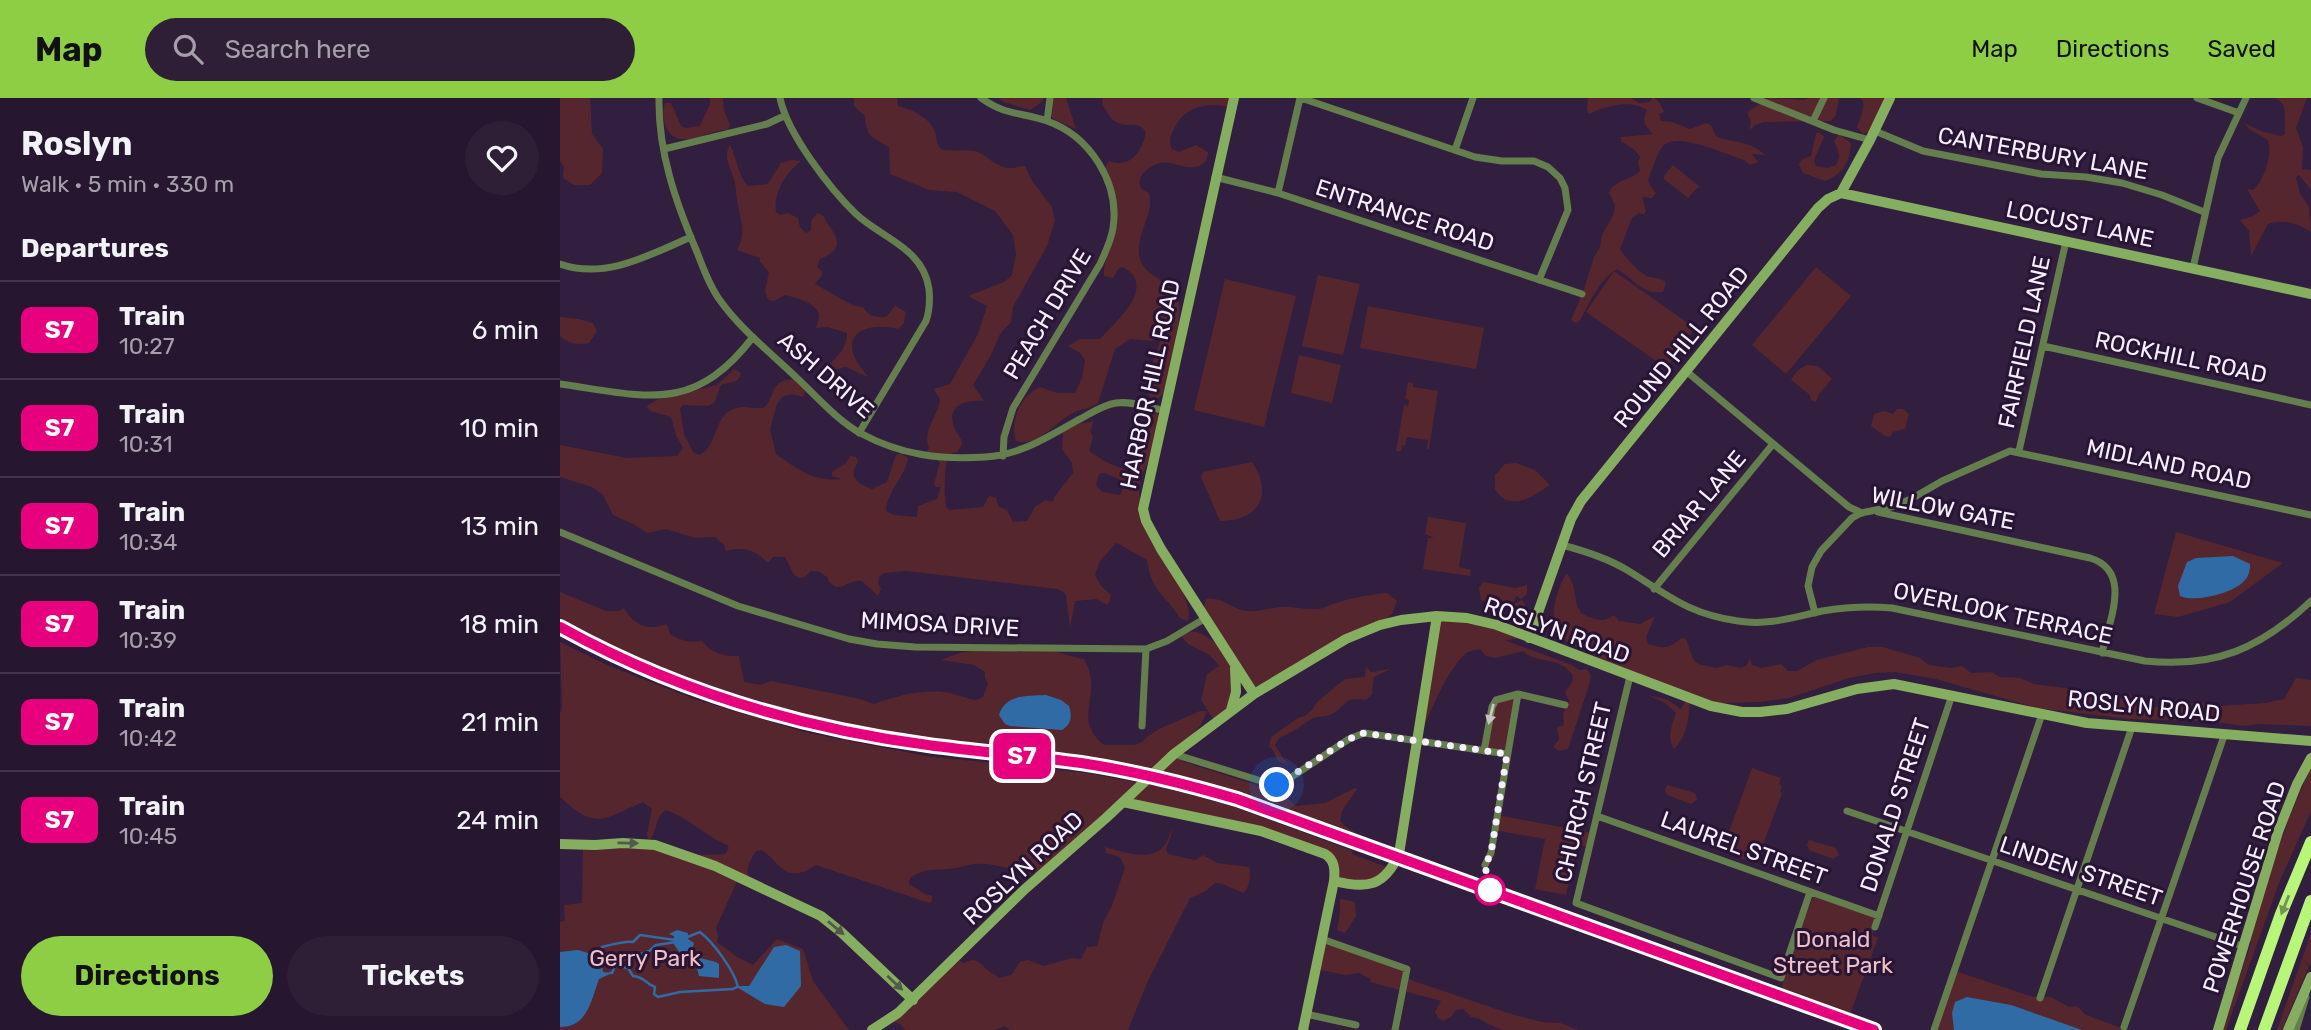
<!DOCTYPE html>
<meta charset="utf-8">
<style>
body{margin:0;font-family:Rubik,sans-serif;background:#2e1f37;color:#f1f3f6;height:100vh;display:flex;flex-direction:column;font-size:26px;white-space:nowrap}
*{box-sizing:border-box;margin:0}
p{font-size:23px;color:#a49faa}
.icon{flex:none;width:38px;height:38px;fill:none;stroke:currentColor;stroke-width:2;stroke-linecap:round;stroke-linejoin:round}
.map{position:relative;flex:1;overflow:hidden}
.side{display:flex;flex-direction:column;background:#26162f;width:560px}
.side>*{flex:none}
.badge{padding:0 14px;border-radius:10px;font-size:24px;line-height:46px}
.you{position:absolute;width:35px;height:35px;margin:-18px;border:5px solid #fff;border-radius:50%;background:#1a73e8;box-shadow:0 0 0 10px #1a73e833}
.map>.badge{position:absolute;translate:-50% -50%;box-shadow:0 0 0 4px #fff}
h2{padding:0 21px;font-size:26px;line-height:63px}
.round{display:grid;place-items:center;flex:none;width:74px;height:74px;border-radius:37px;background:#2e1f37}
.headline{display:flex;align-items:center;justify-content:space-between;height:119px;padding:0 21px}
h1{font-size:33px;font-weight:700;line-height:52px}
.cta{display:flex;gap:14px;margin-top:auto;padding:14px 21px}
.cta a{flex:1;height:80px;border-radius:42px;background:#8dce44;color:#111;font-size:28px;font-weight:700;line-height:80px;text-align:center}
.cta a+a{background:#2e1f37;color:#f1f3f6}
ul{padding:0;list-style:none}
li{display:flex;align-items:center;gap:21px;height:98px;padding:0 21px;border-top:2px solid #42354b}
li div{flex:1}
li b{display:block;font-size:26px}
li em{font-style:normal}
li .badge{min-width:77px;font-weight:700;text-align:center}
header{display:flex;align-items:center;gap:42px;box-sizing:border-box;height:98px;padding:0 35px;background:#8dce44;color:#111}
header strong{font-size:33px}
nav{display:flex;gap:38px;margin-inline-start:auto;font-size:24px}
.search{width:490px;height:63px;background:#2e1f37;display:flex;align-items:center;gap:18px;box-sizing:border-box;padding:0 24px;border-radius:38px;color:#a49faa;font-size:26px}
main{display:flex;flex:1;min-height:0}
.map>svg:first-child{display:block}
</style>
<header>
<strong>Map</strong>
<div class="search"><svg class="icon" aria-label="search" viewBox="0 0 24 24"><circle cx="10" cy="10" r="6"/><path d="M15 15l6 6"/></svg>Search here</div>
<nav><a>Map</a><a>Directions</a><a>Saved</a></nav>
</header>
<main>
<section class="side">
<div class="headline"><div><h1>Roslyn</h1><p>Walk · 5 min · 330 m</p></div><a class="round"><svg class="icon" aria-label="heart" viewBox="0 0 24 24"><path d="M12 20l-8-8c-3-5 5-10 8-4 3-6 11-1 8 4z"/></svg></a></div>
<h2>Departures</h2>
<ul>
<li><span class="badge" style="background:#e6007e;color:#fff">S7</span><div><b>Train</b><p>10:27</p></div><em>6 min</em></li>
<li><span class="badge" style="background:#e6007e;color:#fff">S7</span><div><b>Train</b><p>10:31</p></div><em>10 min</em></li>
<li><span class="badge" style="background:#e6007e;color:#fff">S7</span><div><b>Train</b><p>10:34</p></div><em>13 min</em></li>
<li><span class="badge" style="background:#e6007e;color:#fff">S7</span><div><b>Train</b><p>10:39</p></div><em>18 min</em></li>
<li><span class="badge" style="background:#e6007e;color:#fff">S7</span><div><b>Train</b><p>10:42</p></div><em>21 min</em></li>
<li><span class="badge" style="background:#e6007e;color:#fff">S7</span><div><b>Train</b><p>10:45</p></div><em>24 min</em></li>
</ul>
<div class="cta"><a>Directions</a><a>Tickets</a></div>
</section>
<div class="map">
<svg width="1751" height="932" viewBox="0 0 1751 932">
<rect width="100%" height="100%" fill="#321e3f"/>
<path fill="#56262e" fill-rule="evenodd" d="M0,0H30L32,36L43,51L42,75L30,87H14L3,80L4,69L0,63Z
M150,0H163L164,12L170,27L168,32C149,30 122,53 108,33C103,25 102,13 105,5H111L121,28L126,30L140,28L150,6Z
M294,0H337L338,8C353,12 372,20 376,37C377,42 376,48 382,51C387,54 406,51 415,53C425,56 433,66 444,69C450,72 458,68 465,68L472,83L492,109L495,122L487,148L453,209L451,224L440,236L431,257L413,287L424,303C409,302 388,305 393,326C395,335 402,338 402,347L397,354L389,356C384,367 384,397 386,409L389,412L423,409L429,398L436,400L439,409L447,412L453,424L467,423L475,409L485,402L493,404L494,399L513,375L512,365L502,351L503,334L509,328L534,323L530,333L533,339L529,353L546,364L568,373L572,372L574,367L571,355C576,344 585,338 586,324L581,318L580,309L594,311L599,317C598,328 597,339 594,349C590,364 578,378 579,395C581,412 591,440 599,456C609,476 633,498 628,523L620,520C604,494 592,496 587,462L559,446L556,445L540,463L535,477L541,488L551,497L548,507L536,501L515,503L510,530L506,498L504,494L497,491L346,473L324,475L319,479L318,485L321,491L318,498L302,483C290,482 286,489 276,489L269,484L267,479L258,473H251L245,479L240,480L234,477L225,459H213L208,465C197,453 183,448 166,453L164,447L155,439L135,440L106,431L87,435L75,427L53,417L43,397L32,389L0,379V347L67,360L117,358L123,350L116,337L111,319L91,313L87,310L88,307L99,301L157,287L174,271L181,275C178,287 170,283 161,287L154,305L148,308L123,307L120,311L124,336L133,354L139,357C162,346 150,313 182,309C189,309 197,311 204,310C217,296 209,282 235,281L245,293L243,299L232,296L222,299L217,306L210,331L216,356C239,372 253,384 282,381L272,378V374L285,366L290,358L296,359L298,364C288,379 297,386 312,391L327,384L336,357L341,355L348,360C345,379 327,393 326,413L334,417L357,419L358,408L377,401L381,389H375L374,386L380,364L366,355L369,350C362,333 377,320 380,302L374,291L390,286L418,236L427,208L408,198L444,184L452,177L456,156L453,137L435,113L397,94L369,92L330,76L329,49C312,40 306,38 305,18L294,8ZM544,375L559,381L563,390L560,397L542,394L536,387L539,376Z
M438,0H484L482,4L470,12L444,4Z
M493,0H506L516,31L493,21L491,16Z
M543,0H673L671,9C649,5 626,7 615,29C611,37 608,42 612,51L619,54L636,47L648,54C648,62 643,68 635,69C618,71 607,58 591,69C586,72 581,76 580,82C578,89 583,92 589,95C595,115 576,136 579,157C582,178 605,179 614,195C616,198 618,201 619,204C622,217 610,282 604,294C601,299 601,298 596,302L591,301L586,291L591,269L603,236L593,243L570,241L555,251L538,305C529,311 520,311 511,316C495,325 476,350 456,343C450,322 460,298 480,289L497,295H515L522,280L525,262L520,255L508,248L520,241H540C556,223 598,189 563,169L559,170L553,180L544,178C543,166 548,156 552,145C560,120 557,93 545,70L549,63C570,71 582,54 586,34C577,22 569,30 558,25C551,23 546,12 542,6Z
M1028,0H1071L1079,5L1090,4L1092,0H1095L1100,5L1104,14L1099,16L1101,23L1112,24L1130,31L1146,25L1151,27L1156,38C1172,45 1192,43 1205,57L1192,56L1198,64L1190,67L1184,62C1166,57 1120,34 1104,47C1099,52 1096,60 1094,66C1088,82 1085,82 1096,95L1092,100L1082,99L1086,113L1084,116L1079,115L1072,120L1060,151C1064,158 1082,178 1090,179C1098,181 1100,179 1106,185L1103,194C1082,197 1073,180 1057,171C1040,181 1029,205 1020,223L1016,225L1011,222L1023,194L1034,159L1040,149L1042,137L1053,118L1055,107L1049,94C1056,81 1070,83 1080,73L1078,64L1080,59L1076,53L1061,43V39L1093,36C1084,27 1082,24 1087,12C1070,1 1046,8 1029,16L1027,12Z
M1209,0L1244,2L1249,0H1279L1276,17L1271,23L1204,24L1195,27L1189,33L1191,24L1187,14Z
M1301,0H1326L1310,34L1303,36L1297,29C1300,20 1307,8 1301,0Z
M1715,0H1747L1736,30L1743,49L1742,71L1751,72V92L1739,77L1736,79L1740,96L1749,109L1751,134C1738,125 1724,121 1708,126L1691,158L1689,133L1680,122L1693,118L1700,113L1687,91L1693,92C1704,83 1713,56 1708,42L1689,31L1684,25L1703,34L1722,38L1725,36C1723,21 1730,7 1715,0Z
M1256,35H1260L1264,39L1254,62L1256,68L1268,70L1276,67C1282,56 1278,53 1274,43L1279,36L1291,45C1290,64 1283,76 1265,83L1243,75L1239,67L1241,62L1251,58Z
M170,47C177,60 178,78 188,88L208,86L221,65L232,62L241,63C226,74 213,95 216,114L220,117L228,115L238,120L240,129L246,135L251,132V123L257,115C265,117 264,120 268,126C281,144 281,152 260,161L257,169L262,173V177L255,186L294,208L303,209C308,218 315,220 326,219L335,208L346,214L344,225L338,231C324,227 292,226 292,249C292,259 302,271 308,279L286,269L260,275C272,264 288,252 287,235L268,229L256,230C257,226 259,222 259,218C259,206 235,199 225,197L214,203L208,202L205,193L209,174L200,164V160L177,152C187,136 180,119 177,102C176,96 176,90 175,85C172,71 162,60 170,47Z
M1113,67L1139,88L1128,100L1104,81V78Z
M1256,169L1291,198L1226,276L1192,247Z
M1054,173L1135,230L1106,270L1026,214Z
M758,177L800,186L783,257L742,248Z
M665,181L736,198L704,329L634,312Z
M808,208L924,230L916,271L800,250Z
M0,219L19,221L33,225L37,233L29,245C17,247 9,246 0,238Z
M739,257L781,267L772,305L731,295Z
M1247,267L1258,268L1272,281L1259,296L1256,304L1251,302L1250,297L1231,282L1238,272Z
M848,284L853,285V289L878,293L869,351H867L868,342L847,339L845,348L842,347L841,353H836L844,307L848,308L849,302L845,301Z
M1337,311H1343L1349,316L1345,331L1333,334L1330,339L1325,338L1311,328L1314,316L1324,313L1333,316Z
M692,364C714,396 699,423 660,423L641,379L643,374Z
M956,365L975,372L990,387C972,399 950,415 935,391V377L945,366Z
M868,419L906,425L899,469L911,472L910,478L863,471L868,440H874L865,436Z
M1616,434L1723,465L1670,504L1618,519L1594,516Z
M1007,475L1013,486L1017,508L1022,516C1034,521 1043,526 1054,517L1059,523L1080,526L1095,518L1086,539L1088,546C1106,551 1107,551 1122,540L1126,541L1133,561L1138,566L1157,570L1167,567L1181,570L1187,567L1190,560L1192,567L1201,570L1221,566L1228,573H1237L1257,562L1308,549H1323L1360,560L1369,567L1391,570L1402,568L1411,575L1431,574L1440,579L1460,580L1474,586L1506,590L1537,599L1553,606L1569,595L1574,602L1595,609L1642,604L1660,608L1705,605L1724,601L1736,580L1751,582V628L1698,626L1685,628L1647,623L1569,621L1477,610L1376,581L1335,574L1315,575L1289,580L1229,600L1199,604L1161,605L1130,600C1129,618 1128,637 1114,651C1106,640 1112,627 1116,615L1105,605L1088,597L1108,602L1121,611L1126,602L1011,546C1005,542 997,538 995,530C990,515 998,487 1007,475Z
M923,484L955,490L967,487V496L961,501L956,498L952,507L962,502L965,506L963,511L953,515L950,512V503L943,507L936,503L929,505L921,502L919,490Z
M0,494L46,513H59L64,510C75,528 87,533 107,526L110,536C121,543 130,545 142,543C151,555 165,559 179,558L184,584L201,587L211,583L300,601L314,606C336,598 360,592 384,594C395,595 405,601 416,602L423,599L428,585L425,580V574L414,567L381,562C407,550 433,549 461,550C470,550 480,548 488,551C501,555 512,559 524,561C545,596 510,620 544,647H574L582,644L588,638L599,631L640,613H647L641,627L614,656L624,664L712,692L718,691L736,708L765,705L795,690L797,691L782,713L780,723C787,732 796,732 802,742L679,697L605,677L521,660L363,642L250,623L194,608L139,588L53,553L0,526Z
M827,495L837,503L832,516L817,528L694,596L676,571L674,601L655,624L641,602L647,576L659,568C646,548 632,554 622,539C635,527 643,537 655,544L643,512L646,501C662,498 672,512 687,513C698,514 709,510 720,509C733,507 751,514 763,510C785,501 804,497 827,495Z
M877,518L904,520L969,540L944,542L1012,567L1019,572L1027,571L1031,577L1030,584L1008,651L999,653L993,649L999,641L997,631L998,629L1004,627L1003,616L1009,603L1005,594L1013,583L1012,576C1009,574 1007,570 1003,568C990,560 974,564 963,553L935,560L926,558L921,552C914,551 907,553 902,559C882,581 871,616 857,642Z
M0,544L47,567L134,601L248,635L366,658L526,675L598,688L675,709L793,753L792,756L832,771L812,786L774,783L773,764L734,745L563,704L480,778L473,774L467,779C453,770 431,765 414,766C405,767 396,771 387,771C373,772 362,771 350,780L349,786L365,796L372,798V803L369,805L256,767C226,787 222,767 202,752L196,753C190,763 186,769 188,780L179,779L156,830L158,837L157,844L177,859L193,867L217,841L243,851L253,883L289,932H0V824L5,823L4,807L22,805L23,747L63,745L138,757L165,756L169,750L167,747C145,738 129,720 106,712C94,719 98,735 89,742L87,736L92,711L83,704C42,722 35,732 0,699V616L2,609Z
M806,568L811,574L830,571L814,579L812,596L806,602C781,599 789,607 772,616C765,620 756,617 750,622C739,629 732,635 720,639L715,647L725,663L730,667L718,663L713,652L709,648L711,639L738,620L745,618L752,612L757,604L785,581L805,579Z
M958,596L947,656L924,653L933,605Z
M1751,669V713L1719,785L1666,932H1662L1691,845L1689,838C1708,780 1726,723 1751,669Z
M1192,670L1221,680L1219,686L1222,688L1220,694L1222,695L1196,766L1162,753Z
M1107,687L1135,695L1137,702L1131,706L1107,697L1105,692Z
M937,717L1033,735L1029,749L1017,747L1006,797L975,791L985,741L934,732Z
M614,728L606,751L608,756L635,762L643,757L657,765L689,769C692,775 689,790 684,795L662,786L655,785L646,793L630,800L587,885L568,932H450L445,928L434,932H346L340,926L334,924L396,859L403,865C406,865 409,862 413,862C421,863 428,875 436,877L438,880L451,877L460,864L468,862L484,868L512,860L521,861L527,849L537,848L543,825L551,810L565,770L560,759L546,755L545,749C561,753 590,765 604,748C608,743 610,734 614,728Z
M1249,742L1276,750L1279,757L1273,761L1249,752L1247,747Z
M1254,797L1319,818L1312,837L1318,840L1289,919L1220,894L1237,838Z
M780,801L795,804L796,818L785,835L777,832L780,816Z
M1751,835V863L1722,932H1717Z
M763,842L847,871L845,880L954,917L982,924L1000,925L1019,932H943L928,926L918,920L911,919L903,911L896,912L891,919L883,923L878,920L875,914L881,903L810,884L811,881L799,875L785,877L756,871Z
M1395,873L1473,899H1491L1509,909L1517,908L1526,917L1567,932H1374Z"/>
<path fill="#316ba5" d="M1673,458L1690,466C1690,472 1689,478 1685,482C1675,495 1635,505 1620,498L1618,488L1627,464L1636,460Z
M486,597L501,602L509,608C512,618 512,626 502,632L450,628L445,626L439,617C445,596 467,598 486,597Z
M117,832L128,835V841L134,845L131,856L128,858L120,855L113,845L114,838L109,836Z
M226,847L240,853L241,888L224,909L205,906L175,888H189L214,849Z
M18,852L28,855L36,854L42,863L43,874L52,875L39,881C31,902 28,929 0,929V854Z
M140,860L156,864L159,866V880L139,878L136,866Z
M1407,899L1451,907L1522,932H1394L1392,915L1395,904Z"/>
<g fill="none" stroke-linecap="round" stroke-linejoin="round">
<path stroke="#316ba5" stroke-width="2.5" d="M125,840L140,834C153,844 174,872 178,889
M35,857L42,849C50,847 66,843 73,844L80,837L115,842
M56,868L68,870L73,878C85,879 86,886 95,889L94,896L98,899L120,894L173,891L177,889
M50,875H52L56,866L63,862L89,853L96,847L116,844"/>
<path stroke="#647e4d" stroke-width="7" d="M99,0C98,54 116,105 137,154C143,170 149,187 159,201C180,231 211,255 238,281C256,298 279,324 302,336C341,357 381,362 425,359C461,357 487,339 518,322C530,316 542,307 556,305C572,303 588,309 603,312
M220,0C227,35 270,91 296,116C323,141 363,150 369,191C370,202 370,212 366,223L299,335
M421,0C446,18 462,14 487,23C530,38 560,85 553,130C551,143 545,155 540,166L453,310L444,339L443,358
M741,0L915,59L942,63H974L988,69L1000,80L1005,90L1008,112L979,182
M1194,0L1274,32L1310,42
M1637,0L1679,15
M487,23L490,0
M1253,23L1264,0
M1315,33L1363,53L1481,76L1526,79L1562,85L1602,97L1644,114
M104,51L207,26L224,18
M895,52L913,0
M655,79L718,95L1022,196
M718,95L740,0
M0,166C46,182 89,157 131,139
M1633,170L1658,60L1686,0
M1483,248L1751,307
M1126,273L1289,409L1302,415
M0,286C86,298 133,317 193,239
M1459,353L1506,143
M1318,414L1530,460C1573,473 1549,523 1542,555
M0,434L178,508L289,541L317,546L355,549L586,551L607,543L644,521
M1002,447C1025,453 1047,460 1067,472C1108,497 1128,516 1178,523C1208,528 1234,519 1262,513C1286,509 1308,508 1332,510L1585,563C1655,570 1700,551 1751,503
M1094,491L1213,346
M1255,515L1248,488L1252,469L1261,453L1292,420L1301,415L1331,409L1351,401L1382,383L1450,353L1751,417
M1070,578L1016,805L1221,880L1250,794
M582,628L586,551
M924,653L932,609L936,602L958,596L1005,607
M614,656L714,687L724,684L789,641L804,635L947,656
M1287,713L1682,848
M1037,718L1319,818
M925,767L931,755L958,596
M1315,829L1392,597
M762,841L847,871L835,932
M1480,900L1572,629
M746,916L796,927
M1564,929L1665,635
M1374,932L1482,616
M1736,932L1746,899"/>
<path stroke="#86ae60" stroke-width="10" d="M674,0L583,411L586,423L601,451L694,596
M1281,95L1751,196
M969,540L1011,421L1021,403L1258,110L1268,101L1281,95L1310,42L1330,0
M671,612L676,594L675,570
M563,704L701,733L765,756C775,762 775,772 774,783L743,932
M0,746L35,747L63,745L95,747L155,768L261,818L281,834L353,902
M774,783C807,791 824,789 839,756L877,518
M312,932L338,915L465,791L546,720L614,656L694,596L786,541L820,527L841,522L877,518L907,520L937,527L1151,608L1182,614H1200L1227,611L1297,591L1334,586L1527,625L1751,643
M1658,932L1718,734L1737,686L1751,660
M1728,932L1751,879"/>
<path stroke="#b7f678" stroke-width="12" d="M1680,932L1721,816L1751,744
M1704,932L1751,803"/>
<g stroke="#a295ab" stroke-width="5">
<path id="rail" d="M0,529C114,592 240,629 368,647C421,654 474,657 527,666C578,674 628,686 677,701L1314,932"/>
</g>
<use href="#rail" stroke="#281435" stroke-width="2.5" stroke-dasharray="8" stroke-linecap="butt"/>
</g>
<defs><path id="oneway-solid" d="M-6-.8H1V-3.2L6.5 0L1 3.2V.8H-6Z" transform="scale(1.75)"/></defs>
<use fill="#c3c7bf" href="#oneway-solid" transform="translate(931 616) rotate(104)"/>
<g fill="#525948">
<use href="#oneway-solid" transform="translate(68 745) rotate(1)"/>
<use href="#oneway-solid" transform="translate(276 830) rotate(40)"/>
<use href="#oneway-solid" transform="translate(335 885) rotate(43)"/>
</g>
<use fill="#77905a" href="#oneway-solid" transform="translate(1725 807) rotate(112)"/>
<g fill="none" stroke-linecap="round" stroke-linejoin="round">
<g stroke="#fff" stroke-width="16">
<path id="line" d="M0,529C114,592 240,630 368,647C419,654 471,658 521,665C574,673 626,686 677,701L1314,932"/>
</g>
<use href="#line" stroke="#e6007e" stroke-width="10"/>
<path stroke="#f6effc" stroke-width="7" stroke-dasharray="0 12.6" d="M717,687L789,641L804,635L947,656L931,755L925,768L930,792"/>
</g>
<circle fill="#fff" stroke="#e6007e" stroke-width="3.5" cx="930" cy="792" r="14"/>
<g text-anchor="middle" dominant-baseline="central" stroke-width="6" stroke-linejoin="round" paint-order="stroke">
<g font-size="23" fill="#f6effc" stroke="#281435">
<text transform="translate(1483 55) rotate(10)">CANTERBURY LANE</text>
<text transform="translate(845 117) rotate(18)">ENTRANCE ROAD</text>
<text transform="translate(1520 126) rotate(12)">LOCUST LANE</text>
<text transform="translate(487 216) rotate(-59)">PEACH DRIVE</text>
<text transform="translate(1464 244) rotate(-78)">FAIRFIELD LANE</text>
<text transform="translate(1121 249) rotate(-51)">ROUND HILL ROAD</text>
<text transform="translate(1621 259) rotate(12)">ROCKHILL ROAD</text>
<text transform="translate(266 277) rotate(41)">ASH DRIVE</text>
<text transform="translate(590 286) rotate(-78)">HARBOR HILL ROAD</text>
<text transform="translate(1609 366) rotate(12)">MIDLAND ROAD</text>
<text transform="translate(1139 406) rotate(-50)">BRIAR LANE</text>
<text transform="translate(1383 410) rotate(11)">WILLOW GATE</text>
<text transform="translate(1443 515) rotate(12)">OVERLOOK TERRACE</text>
<text transform="translate(380 526) rotate(3)">MIMOSA DRIVE</text>
<text transform="translate(997 532) rotate(20)">ROSLYN ROAD</text>
<text transform="translate(1584 608) rotate(6)">ROSLYN ROAD</text>
<text transform="translate(1023 694) rotate(-77)">CHURCH STREET</text>
<text transform="translate(1335 707) rotate(-72)">DONALD STREET</text>
<text transform="translate(1184 750) rotate(20)">LAUREL STREET</text>
<text transform="translate(463 770) rotate(-43)">ROSLYN ROAD</text>
<text transform="translate(1521 773) rotate(19)">LINDEN STREET</text>
<text transform="translate(1684 789) rotate(-72)">POWERHOUSE ROAD</text>
</g>
<g font-size="23" fill="#f1c0c5" stroke="#281435">
<text x="1273" y="841">Donald<tspan x="1273" dy="26">Street Park</tspan></text>
<text x="85" y="860">Gerry Park</text>
</g>
</g>
</svg>
<div class="you" style="left:717px;top:687px"></div>
<b class="badge" style="left:462px;top:658px;background:#e6007e;color:#fff">S7</b>
</div>
</main>
